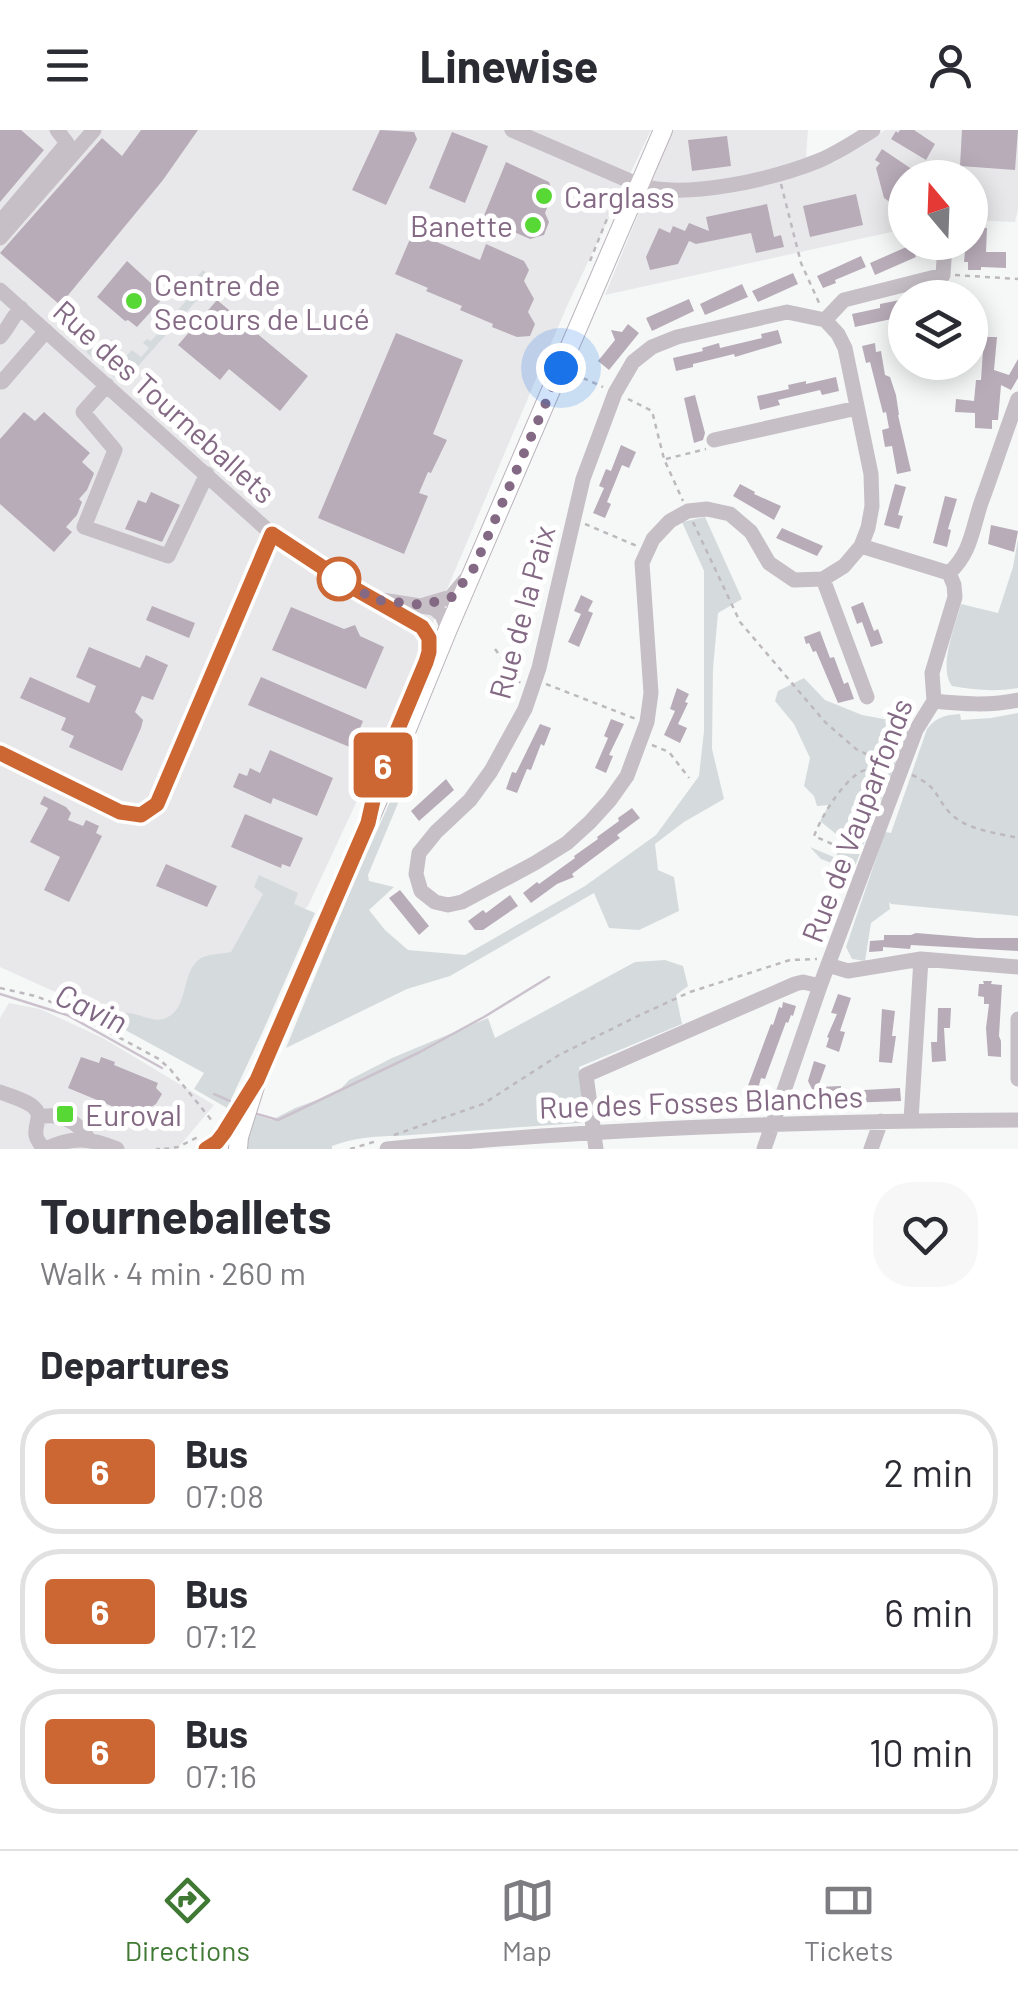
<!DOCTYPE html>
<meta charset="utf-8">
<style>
body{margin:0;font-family:Barlow,sans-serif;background:#f7f7f7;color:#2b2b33;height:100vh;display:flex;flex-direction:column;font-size:38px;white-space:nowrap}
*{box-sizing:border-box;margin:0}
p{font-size:32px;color:#7c7c81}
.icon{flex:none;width:55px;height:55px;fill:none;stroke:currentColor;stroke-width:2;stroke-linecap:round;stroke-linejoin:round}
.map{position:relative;height:1019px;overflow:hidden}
.panel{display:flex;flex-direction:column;background:#fff;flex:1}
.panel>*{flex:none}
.badge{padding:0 20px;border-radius:8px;font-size:35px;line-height:65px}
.needle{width:65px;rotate:341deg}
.tools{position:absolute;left:888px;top:30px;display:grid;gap:20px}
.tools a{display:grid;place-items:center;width:100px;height:100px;border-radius:50%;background:#fff;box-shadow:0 5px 25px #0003;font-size:50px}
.you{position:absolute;width:50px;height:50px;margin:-25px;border:8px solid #fff;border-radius:50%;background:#1a73e8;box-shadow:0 0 0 15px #1a73e833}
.map>.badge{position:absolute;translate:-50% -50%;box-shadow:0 0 0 5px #fff}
h2{padding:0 40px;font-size:38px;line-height:90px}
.round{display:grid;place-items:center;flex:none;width:105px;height:105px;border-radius:40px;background:#f7f7f7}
.head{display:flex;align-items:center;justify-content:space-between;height:170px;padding:0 40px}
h1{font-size:48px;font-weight:700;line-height:75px}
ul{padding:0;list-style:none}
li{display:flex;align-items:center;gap:30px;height:125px;margin:0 20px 15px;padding:0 20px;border:5px solid #e1e1e2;border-radius:40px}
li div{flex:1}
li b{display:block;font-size:38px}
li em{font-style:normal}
li .badge{min-width:110px;font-weight:700;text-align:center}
header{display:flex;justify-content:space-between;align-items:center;height:130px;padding:0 40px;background:#fff;font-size:45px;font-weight:700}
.menu{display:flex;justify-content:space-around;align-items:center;height:140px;border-top:2px solid #e1e1e2;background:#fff;font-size:28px;color:#7c7c81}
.menu a{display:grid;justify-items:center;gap:5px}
.menu .current{color:#3f7934}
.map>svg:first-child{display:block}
</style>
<header><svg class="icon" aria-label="menu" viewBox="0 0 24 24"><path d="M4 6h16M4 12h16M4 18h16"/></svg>Linewise<svg class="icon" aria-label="person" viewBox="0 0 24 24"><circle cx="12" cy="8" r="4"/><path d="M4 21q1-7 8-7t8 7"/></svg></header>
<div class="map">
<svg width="1018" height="1019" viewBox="0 0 1018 1019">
<rect width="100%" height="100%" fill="#f5f8f7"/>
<path fill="#e8e8ea" d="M0,0H651L567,176L362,660L308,776L152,906L0,837Z
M673,0H808L805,41L835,32L885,0H1018V79L1015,92L970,90V48H905V99L605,165Z
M9,873L40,879L103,908L214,975L177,1019H0V888Z"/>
<path fill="#d5dbdc" d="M203,140L215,150L122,254L86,222L95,212L117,209L121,213L116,219L125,227L132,220L141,227L149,218L143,213L147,209L151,211L198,157L192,152Z
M705,387L742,469L718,483L713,539L712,619L724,669L684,692L655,714L658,740L674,747L679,781L639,800L609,798L594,763L450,846L407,859L286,918L355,749L409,630L414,635L368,745L369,751L394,757L369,780L385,800L408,820L465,825L585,756L656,705L699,646L704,601V441L682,392Z
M1018,409V558C995,562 975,560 952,556C938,538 955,496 961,474L998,483L1013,437Z
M804,548L825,570L862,585L911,594L853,741L821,729L810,717L836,728L841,708L820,691L829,675L817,676L814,666L804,656L810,628L794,594L775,571L778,561Z
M1018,583V786L891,774L889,772L890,779L871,793L865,831L852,829L846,817L885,702L891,703L927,599C936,587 945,585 960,584L961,590L991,588Z
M259,745L298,763L294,774L315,783L263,901L227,978L194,959L204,943L107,890C131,871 146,896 166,888C190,878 180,841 201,828C208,824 222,824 231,822L263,764L254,757Z
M665,830L683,836L688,856L676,865L682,894L579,937L589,990L580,993L397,1006C374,1006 354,1008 332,1016V1019H245L248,999L255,985L272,990L295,978L337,963L349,950L392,928L488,888L495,908L635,832Z"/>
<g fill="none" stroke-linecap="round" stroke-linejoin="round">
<path stroke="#ccc2ce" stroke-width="2.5" d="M0,864L67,885L162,938
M214,964L230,971
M257,984L278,990L418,923L484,887L549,847"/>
</g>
<path fill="#b8acb9" d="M0,0H21L44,20L0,72Z
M141,0H198L163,50L60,175L0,123L102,8L122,26Z
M380,0L414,2L417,9L386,75L352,60Z
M900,0H914L935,14L926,30L891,9L896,1L898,3Z
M962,0H1018L1015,40L960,36Z
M452,2L488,16L465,73L429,58Z
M727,6L731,36L692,41L688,10Z
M882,19L925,48H905V82L884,68L876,38L880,33L875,30Z
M506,32L549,52L553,63L545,83L549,92L544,105L530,109L483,88Z
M856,64L863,95L810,107L803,76Z
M767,74L774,107L781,105L784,117L756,123L751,103L696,114L689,111L678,134L650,140L646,127L659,98L670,103L673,96L685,101L689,93L709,101L706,87Z
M970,97L987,98L986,122H1006V138L981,137V140H968V132H964L965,121H967V112H970Z
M413,102L480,130L486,114L524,131L529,140L524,151L534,169L528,182L535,194L530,206L517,207L492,197L493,194L460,180L462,176L426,161L428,158L395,144Z
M911,115L916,127L875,145L870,133Z
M861,126L866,137L835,150L836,153L823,158L817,146Z
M127,131L165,166L137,197L128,190L125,191L97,167Z
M793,143L798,154L758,172L752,161Z
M742,154L748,167L705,185L700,174Z
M689,169L694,181L652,201L646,188Z
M905,169V186L855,197L852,184L880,178V174Z
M217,170L308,246L280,281L229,239L220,250L178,215Z
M628,194L639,203L609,240L598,231L615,210L611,200L622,202Z
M778,200L782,213L735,227L734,224L693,234V237L676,241L673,228L703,221L702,218L719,213L720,218L762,208L761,204Z
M396,203L463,230L433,304L447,310L431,343L428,342L419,363L428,366L404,424L318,388Z
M984,207H997L994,240L1009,245L1018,229V248L1011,260L1001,255L998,290H992V299L975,298V283L955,282L956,269L974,271L976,250H981Z
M875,213L876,222L881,221L885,245L890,247L896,265L899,285H898L911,341L897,344L892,316L885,317L882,300L889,298L886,282L883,283L870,232L866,233L862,216Z
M836,247L839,261L822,265L820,260L778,270L780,275L760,280L757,266L789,259L788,255L806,251V254Z
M695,265L705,303L703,310L694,313L684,268Z
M24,282L35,291L44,282L90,323L82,332L94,343L93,346L87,360L79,369L82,372L77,385L66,397L72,402L54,422L0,374V309Z
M621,315L636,322L629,338L622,335L607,372L611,374L605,388L593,383L604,358L599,356L606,339L611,341Z
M740,354L755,362L754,364L781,376L774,390L733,366Z
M895,354L906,357L898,385L903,386L899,399L884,395Z
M151,362L180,375L162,412L125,399L138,370L146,373Z
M945,366L957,369L948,399L951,400L947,417L933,413Z
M991,395L1018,401L1014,422L988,414Z
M782,398L823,416L817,426L776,408Z
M581,465L593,471L588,481L593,483L579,517L568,512L581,484L574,481Z
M863,472L874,501L878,499L883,513L871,517L862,492L857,494L851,477Z
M152,476L195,493L189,508L146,490Z
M291,477L344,499L355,495L360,506L384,517L366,559L272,520Z
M820,501L830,528L834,527L844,554L848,552L854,569L838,573L816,521L813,522L809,513L806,514L804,507Z
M89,517L140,538L146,525L168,535L153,570L142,566L135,582L143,590L141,598L122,641L69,617L74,606L61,600L66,588L20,568L30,547L89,573L96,556L76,547Z
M261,547L363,591L352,618L248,575Z
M677,558L689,564L685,572L688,573L678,594L687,598L680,613L664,605L675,581L670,579Z
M611,589L624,594L609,625L613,626L606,643L595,638L608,608L604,606Z
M540,594L551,598L544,616L541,614L531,640L527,639L517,663L506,659L512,642L516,643Z
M270,620L333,648L317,686L273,668L271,674L233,657L239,643L247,646L250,638L260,643Z
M446,649L454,660L419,691L411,681Z
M44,666L66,677L71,683L68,690L83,696L86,690L99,696L96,703L102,706L69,772L44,760L60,727L30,712L48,678L40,674Z
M632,678L640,688L617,705L620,708L572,744L574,747L557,754L531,773L523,763L537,752L539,754L575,728L574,726L598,709L597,707L619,691L618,688Z
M245,684L303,708L290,737L282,734L281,738L231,717Z
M166,734L217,756L207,777L156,756Z
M400,760L429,796L419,805L389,768Z
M510,765L518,776L483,800H475L468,791L483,780L486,783Z
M916,803L977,808H1018V821L911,815L910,819L883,817V821L869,822L870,811L884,810V805H911Z
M983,851H992L991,854L1002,855L999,906L1001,911V927L988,926L986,898L989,874H984V867L978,866L979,854H984Z
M838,864L851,868L840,901L845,902L839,922L826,917L829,908L827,907L837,884L831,883Z
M783,872L796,876L793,886L791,885L788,893L786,892L765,949L761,948L754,973L743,969L771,894L773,895L779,877L782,878Z
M938,878H951L950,898H944L946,931L932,932L931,912H937Z
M882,879L895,881L892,906H896L892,933L879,932Z
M81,927L99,933L101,927L115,932L114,935L158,953L156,958L162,964L156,974L136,986L124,987L111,984L114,977L68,958Z
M814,931L826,935L818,957L841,956V965L828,966L829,977L808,975V963H814L808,951Z
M900,958L901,971L847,973L846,961Z"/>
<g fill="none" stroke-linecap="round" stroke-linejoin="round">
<g stroke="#bbb2bb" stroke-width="20">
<path id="major" d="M208,1019L225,1003L241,976
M238,1019L239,1007L257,950L378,670L448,499L663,0"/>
</g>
<path stroke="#beb9be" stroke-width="2.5" stroke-dasharray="5 5" stroke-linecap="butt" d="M781,54L801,133L820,175
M590,131L619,59
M955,145L1018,149
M574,244L603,257
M628,269L652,281L664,329L683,371
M666,329L706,319
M693,392L740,492L825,592L856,619L891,636
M585,394L637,416
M495,519L520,553
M546,554L636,589
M652,615L669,622L689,648
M912,645C940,658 933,665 951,684C967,700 997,703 1018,708
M832,714L814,706C823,684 838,659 857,644C863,640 873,637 880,633
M0,858L35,866L59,875L159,929L170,939L213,992
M394,1005L483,974L559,925L638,886L690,862L790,830L817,829
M156,1019H160
M164,1019L178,1017L200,1006
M350,1019L377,1011"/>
<path stroke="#c6bfc6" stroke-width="15" d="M512,0L639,55C685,70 773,49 818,31C838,23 855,11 873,0
M0,92L67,13L57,0
M0,108L94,0
M0,160L273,405L357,461L375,469L434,478L442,485L448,499
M825,190L844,170L943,145L945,115
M0,207C9,197 12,187 21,178
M0,250L2,252L46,201
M107,255L83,282L115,320L84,397L168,426L207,344
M714,310L857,278
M861,416L868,398L872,376L871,344L845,218L838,204L825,190L787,182L677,207L652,217L633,232L615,263L583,349L539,538L525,579L491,641L470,670L436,702L419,723L416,744L421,761L435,772L448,775L462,772L535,733L567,713L590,692L610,670L627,646L647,592L651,563L642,433L653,409L670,391L688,381L707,379L730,384L751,402L769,433L794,450L823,449L844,436L861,416L949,443
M949,443C971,423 972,400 981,373C994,338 1005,303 1018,269
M823,449L867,567
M378,472C410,492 442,495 423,541
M424,475L451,467L466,449
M934,571C962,574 991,576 1018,570
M0,623L120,682L141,685L157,674L273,405
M374,666L379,644L400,594
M828,835L848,841L921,829L1018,837
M1018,889V949
M0,962C10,966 22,969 31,975C45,985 34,993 36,1005C36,1009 41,1015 44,1019
M39,987C60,982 79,992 89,1010
M911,990L921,829
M46,1019C71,1006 91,1008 117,1019
M387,1019C597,998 807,991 1018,990
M596,1019L586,945L795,854L803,852L820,856
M764,1019L820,856L916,600L934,571L932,543L955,467L954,455L949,443
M871,1019L881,991"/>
<use href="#major" stroke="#fff" stroke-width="18"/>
</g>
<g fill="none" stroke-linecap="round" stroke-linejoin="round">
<g stroke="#fff" stroke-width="22">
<path id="line" d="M0,623L120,682L141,685L157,674L272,404L357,460L422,497L429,508V522L426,532L379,644L368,693L257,950L224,1003L217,1012L206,1019"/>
</g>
<use href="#line" stroke="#c63" stroke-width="15"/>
<path stroke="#846984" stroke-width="10" stroke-dasharray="0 18" d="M339,449L329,442L375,470L423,475L452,467L474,438L561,238"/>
</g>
<g fill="#58d835" stroke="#fff" stroke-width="4">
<circle cx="544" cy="66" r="10"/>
<circle cx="533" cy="95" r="10"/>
<circle cx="134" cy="171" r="10"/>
<rect x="55" y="974" width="20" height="20" rx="5"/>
</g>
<circle fill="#fff" stroke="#c63" stroke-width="5" cx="339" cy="449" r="20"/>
<g text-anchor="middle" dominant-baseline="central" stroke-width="10" stroke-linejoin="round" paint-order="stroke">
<g font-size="30" fill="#846984" stroke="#fff" text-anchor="start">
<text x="564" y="66">Carglass</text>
<text x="513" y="95" text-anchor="end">Banette</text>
<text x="154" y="154">Centre de<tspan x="154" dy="34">Secours de Lucé</tspan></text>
<text x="85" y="984">Euroval</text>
</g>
<g font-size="30" fill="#846984" stroke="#fff">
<text transform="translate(165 271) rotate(42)">Rue des Tourneballets</text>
<text transform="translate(521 482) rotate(-75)">Rue de la Paix</text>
<text transform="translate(856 690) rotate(-69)">Rue de Vauparfonds</text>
<text transform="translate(701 971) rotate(-2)">Rue des Fosses Blanches</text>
</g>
<g font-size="32" font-style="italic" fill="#816986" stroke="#fff">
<text transform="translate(92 877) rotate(25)">Cavin</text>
</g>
</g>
</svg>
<div class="tools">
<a><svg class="needle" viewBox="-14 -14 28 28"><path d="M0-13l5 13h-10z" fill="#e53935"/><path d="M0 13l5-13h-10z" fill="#7c7c81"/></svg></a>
<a><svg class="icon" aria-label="layers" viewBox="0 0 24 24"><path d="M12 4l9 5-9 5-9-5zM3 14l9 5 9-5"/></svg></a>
</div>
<div class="you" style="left:561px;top:238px"></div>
<b class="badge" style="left:383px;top:635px;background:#c63;color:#fff">6</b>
</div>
<section class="panel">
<div class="head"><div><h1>Tourneballets</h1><p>Walk · 4 min · 260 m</p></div><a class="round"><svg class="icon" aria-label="heart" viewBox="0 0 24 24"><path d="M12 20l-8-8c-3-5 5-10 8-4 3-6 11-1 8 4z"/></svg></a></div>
<h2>Departures</h2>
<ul>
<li><span class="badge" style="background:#c63;color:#fff">6</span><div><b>Bus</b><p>07:08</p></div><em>2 min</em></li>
<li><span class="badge" style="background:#c63;color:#fff">6</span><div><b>Bus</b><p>07:12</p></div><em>6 min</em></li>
<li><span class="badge" style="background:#c63;color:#fff">6</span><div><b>Bus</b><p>07:16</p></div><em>10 min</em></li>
</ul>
</section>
<nav class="menu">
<a class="current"><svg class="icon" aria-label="directions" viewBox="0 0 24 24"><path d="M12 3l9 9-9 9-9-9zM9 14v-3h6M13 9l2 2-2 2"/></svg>Directions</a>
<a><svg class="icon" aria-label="map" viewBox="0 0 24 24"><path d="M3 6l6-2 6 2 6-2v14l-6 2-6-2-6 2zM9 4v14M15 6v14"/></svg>Map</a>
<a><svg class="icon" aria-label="tickets" viewBox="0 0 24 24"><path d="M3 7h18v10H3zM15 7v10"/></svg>Tickets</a>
</nav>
